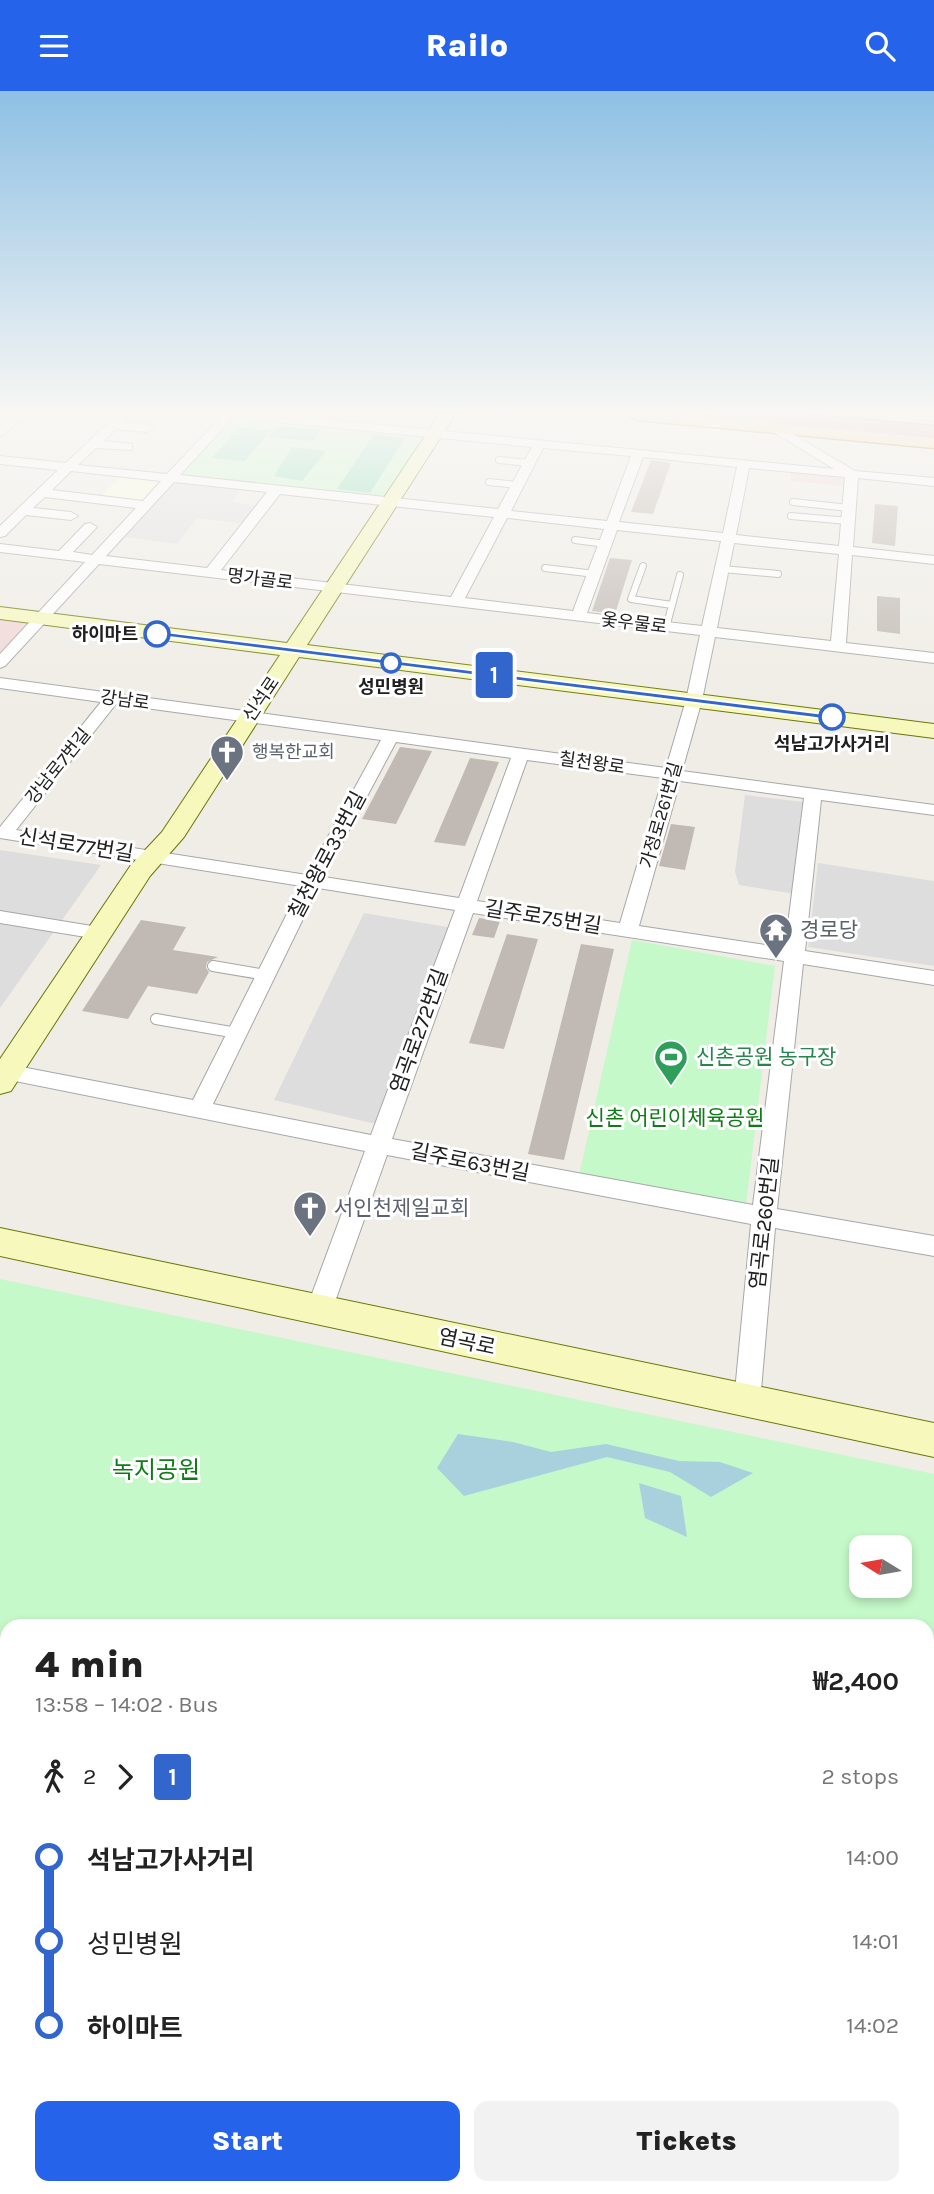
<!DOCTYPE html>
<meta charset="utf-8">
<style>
body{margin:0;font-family:Karla,"Noto Sans KR",sans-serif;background:#f2f2f2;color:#222;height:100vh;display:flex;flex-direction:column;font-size:26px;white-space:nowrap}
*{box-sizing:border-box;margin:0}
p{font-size:23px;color:#767676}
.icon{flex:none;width:38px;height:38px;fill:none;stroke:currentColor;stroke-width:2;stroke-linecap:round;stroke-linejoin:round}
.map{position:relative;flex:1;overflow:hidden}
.sheet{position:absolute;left:0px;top:1528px;width:934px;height:576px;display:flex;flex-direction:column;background:#fff;border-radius:21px 21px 0 0;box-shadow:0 4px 10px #0003}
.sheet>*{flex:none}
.badge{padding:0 14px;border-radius:5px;font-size:24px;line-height:46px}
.needle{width:46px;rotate:281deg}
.controls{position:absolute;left:849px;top:1444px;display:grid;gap:14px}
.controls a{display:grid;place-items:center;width:63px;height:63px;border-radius:14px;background:#fff;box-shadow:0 4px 10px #0003;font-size:35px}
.map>.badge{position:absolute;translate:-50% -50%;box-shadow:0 0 0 4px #fff}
.legs{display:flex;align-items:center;gap:10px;height:77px;padding:0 35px;font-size:23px}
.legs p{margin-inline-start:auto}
.overview{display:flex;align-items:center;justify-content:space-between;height:119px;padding:0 35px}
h1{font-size:38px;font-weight:800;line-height:52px}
.cta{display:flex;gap:14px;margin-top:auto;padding:14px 35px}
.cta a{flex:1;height:80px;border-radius:14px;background:#2563eb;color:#fff;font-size:28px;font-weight:800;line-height:80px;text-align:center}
.cta a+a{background:#f2f2f2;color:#222}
ul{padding:0 35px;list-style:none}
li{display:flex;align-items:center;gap:24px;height:84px;font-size:26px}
li i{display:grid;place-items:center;width:10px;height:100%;margin:0 9px;background:currentColor}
li i::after{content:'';width:18px;height:18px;margin:-9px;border:5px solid;border-radius:50%;background:#fff}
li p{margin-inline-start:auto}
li:first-child i{background:linear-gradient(#0000 50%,currentColor 0)}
li:last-child i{background:linear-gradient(currentColor 50%,#0000 0)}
header{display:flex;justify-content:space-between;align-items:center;height:91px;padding:0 35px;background:#2563eb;color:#fff;font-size:32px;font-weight:800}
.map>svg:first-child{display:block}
</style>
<header><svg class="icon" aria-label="menu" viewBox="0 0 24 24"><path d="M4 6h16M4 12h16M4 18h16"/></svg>Railo<svg class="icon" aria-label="search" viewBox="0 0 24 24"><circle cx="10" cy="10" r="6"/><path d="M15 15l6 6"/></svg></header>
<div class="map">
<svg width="934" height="2103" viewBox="0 0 934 2103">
<rect width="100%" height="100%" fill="#f0ede6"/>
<path fill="#dedddd" d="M745,704L812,712L802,804L739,794L735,781Z
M0,759L101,774L0,917Z
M818,772L934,790V875L808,856Z
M364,822L453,837L380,1034L274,1009Z"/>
<path fill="#f0d7d6" d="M792,378L852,383L851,396L790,390Z
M0,525L36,529L0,567Z"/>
<path fill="#e9d8e6" d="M7,1769V2096L888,2097L885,2103H0V1779Z
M928,1769L934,1771V2070H928Z"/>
<path fill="#fefee1" d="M124,383L171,387L147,414L98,408Z"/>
<path fill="#c5f9c9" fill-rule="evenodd" d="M229,324H238L434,342L389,411L171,387Z
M632,849L775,875L745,1122L577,1093Z
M0,1188L934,1383V1754L928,1753V1535H7V1721L0,1732ZM861,1456H900V1494H861Z"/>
<path fill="#86ddbb" d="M279,335L321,339L313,350L268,346Z
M239,336L271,339L245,370L212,367Z
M374,343L405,347L370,402L337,398Z
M292,356L326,360L302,390L274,385Z"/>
<path fill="#e0e0e0" d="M171,387L244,395L231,411L263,415L249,433L197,427L177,453L117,445Z"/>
<path fill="#a8d1dd" d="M458,1343L513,1351L551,1361L606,1353L679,1370L720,1371L753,1382L711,1406L670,1381L607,1366L464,1405L437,1377Z
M639,1392L681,1405L687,1446L645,1427Z"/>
<path fill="#c1b9b3" d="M651,369L671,372L653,423L631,421Z
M875,413L898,415L895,455L872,452Z
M610,467L632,469L615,523L592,520Z
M877,505L900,507V543L877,540Z
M400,656L432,660L396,733L362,728Z
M470,667L499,671L465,755L434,751Z
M671,733L695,736L685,779L659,775Z
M479,827L500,830L494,847L472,844Z
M141,829L186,836L173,859L218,866L207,871L206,877L209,881L197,903L148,895L128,928L82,920Z
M507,843L538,848L504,958L469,952Z
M581,853L614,858L564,1069L528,1063Z"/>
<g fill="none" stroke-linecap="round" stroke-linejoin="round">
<g stroke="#a7a7a7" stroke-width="8">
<path id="lane-far2" d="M499,369L529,372
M489,391L518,394
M793,411L849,417
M791,425L848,430
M575,449L606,453
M643,475L631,508L672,514
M545,477L595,483
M722,478L778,483
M667,533L680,484"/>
</g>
<g stroke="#a7a7a7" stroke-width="10">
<path id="lane-far1" d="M666,536L667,531"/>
</g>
<g stroke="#a7a7a7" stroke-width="12">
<path id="lane" d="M213,875L266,884
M156,928L237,942"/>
</g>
<g stroke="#a7a7a7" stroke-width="2">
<path id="street" d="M15,324H28L0,346V336Z
M116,324H129L122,331L147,333L153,337L147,341L116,338L103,350L132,353V359L96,357L78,374L167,383L223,324H235L180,384L498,418L532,356L245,328L239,324H280L834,378L772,340V334L776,333L855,380L934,387V395L858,387L853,456L934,465V473L852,464L846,552L934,562V572L715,546L702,609L682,680L934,714V724L821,709L805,860L934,880V894L803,873L777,1118L934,1145V1165L775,1137L760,1311L756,1319L747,1323L738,1319L734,1311L751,1133L387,1064L332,1219L328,1227L319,1230L310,1227L306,1219L365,1060L0,987V975L6,973L193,1009L301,795L0,747V736L101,611L0,597V587L666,677L686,609L700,544L99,473L5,575L0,577V563L85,471L0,461V453L59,460L85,433L90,432L97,436L73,461L92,464L136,417L45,406L33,417L71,421L78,425L71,429L26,424L5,445L0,446V435L58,379L0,373V365L66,372ZM543,357L631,365L607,430L511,420ZM643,366L737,376L723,442L619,431ZM749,377L845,386L839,455L736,444ZM71,380L161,390L143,410L52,399ZM174,391L267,401L207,477L106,465ZM280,403L494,426L451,506L221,479ZM507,427L604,438L573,520L465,507ZM617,439L721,450L702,535L587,522ZM734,452L839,463L831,550L717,537ZM116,613L381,649L307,784L16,739ZM396,651L511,667L459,807L324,786ZM527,669L663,687L620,832L477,810ZM680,690L804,707L785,857L639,835ZM318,797L455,819L371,1044L213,1013ZM473,822L784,870L753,1114L392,1048Z
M908,324H934V330L914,328Z
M0,820L98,836L105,838L108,842L105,846L98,848L0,832Z
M934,1793V1827L928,1828V1794Z"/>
</g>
<g stroke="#6b7607" stroke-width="2">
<path id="secondary" d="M439,324H455L307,554L934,633V647L299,566L184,746L150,785L11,1000L0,1003V968L131,774L162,741L280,564L0,528V516L287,552Z
M0,1137L934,1332V1366L0,1165Z"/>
</g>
<g stroke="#986603" stroke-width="3">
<path id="primary" d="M627,324H695L934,345V357L636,329Z"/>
</g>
<g stroke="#d82966" stroke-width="3">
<path id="highway" d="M734,324H809L934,335V347L744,330L737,328Z"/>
</g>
<use href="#lane-far2" stroke="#fff" stroke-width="6"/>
<use href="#lane-far1" stroke="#fff" stroke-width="8"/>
<use href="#lane" stroke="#fff" stroke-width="10"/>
<use href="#street" fill="#fff" fill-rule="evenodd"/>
<use href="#secondary" fill="#f6f8bc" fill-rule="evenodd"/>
<use href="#primary" fill="#fad3a1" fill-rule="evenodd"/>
<use href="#highway" fill="#e690a0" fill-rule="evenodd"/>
</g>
<linearGradient id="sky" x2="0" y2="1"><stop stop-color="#8ec0e4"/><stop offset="0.52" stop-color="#f8f7f4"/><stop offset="1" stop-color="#f8f7f4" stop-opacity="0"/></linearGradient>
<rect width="934" height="618" fill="url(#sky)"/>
<path fill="#36c" stroke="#fff" stroke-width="2" d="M157,540L832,624L837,626L832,629L153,544V541Z"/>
<defs>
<g id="church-pin" transform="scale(1.75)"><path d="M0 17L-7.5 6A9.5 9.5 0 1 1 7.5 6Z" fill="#6b7280" stroke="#fff"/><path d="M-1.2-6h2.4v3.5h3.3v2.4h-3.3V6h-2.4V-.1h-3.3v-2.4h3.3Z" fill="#fff"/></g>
<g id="temple-pin" transform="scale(1.75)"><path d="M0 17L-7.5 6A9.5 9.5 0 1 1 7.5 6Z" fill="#6b7280" stroke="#fff"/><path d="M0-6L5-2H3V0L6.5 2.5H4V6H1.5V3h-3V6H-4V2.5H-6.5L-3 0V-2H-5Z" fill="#fff"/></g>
<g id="stadium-pin" transform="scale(1.75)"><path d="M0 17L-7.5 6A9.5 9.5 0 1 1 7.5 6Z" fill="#2e9e5b" stroke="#fff"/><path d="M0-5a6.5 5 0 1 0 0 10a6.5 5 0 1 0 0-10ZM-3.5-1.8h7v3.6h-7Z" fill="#fff"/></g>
</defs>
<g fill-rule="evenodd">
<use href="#church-pin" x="227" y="661"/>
<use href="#temple-pin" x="776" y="839"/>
<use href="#stadium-pin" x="671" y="966"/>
<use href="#church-pin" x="310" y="1117"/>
</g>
<g fill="#fff" stroke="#36c" stroke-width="3.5">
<circle cx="157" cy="543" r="12"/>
<circle cx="391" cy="572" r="9"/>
<circle cx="832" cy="626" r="12"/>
</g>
<g text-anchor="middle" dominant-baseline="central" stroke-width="6" stroke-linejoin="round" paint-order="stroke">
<g font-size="18" fill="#202020" stroke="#fff">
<text transform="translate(260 488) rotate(7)">명가골로</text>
<text transform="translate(634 532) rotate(7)">옻우물로</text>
<text transform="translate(261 608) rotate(-56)">신석로</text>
<text transform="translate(125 609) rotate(8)">강남로</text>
<text transform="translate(592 672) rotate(8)">칠천왕로</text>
<text transform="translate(58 675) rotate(-51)">강남로7번길</text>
<text transform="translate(661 724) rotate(-74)">가정로261번길</text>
</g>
<g font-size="18" font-weight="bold" fill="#202020" stroke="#fff">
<text x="138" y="543" text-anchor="end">하이마트</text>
<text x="391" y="596">성민병원</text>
<text x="832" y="653">석남고가사거리</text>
</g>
<g font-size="18" fill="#5b616d" stroke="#fff" text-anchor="start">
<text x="252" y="661">행복한교회</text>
</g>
<g font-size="21" fill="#202020" stroke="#fff">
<text transform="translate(76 754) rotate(9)">신석로77번길</text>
<text transform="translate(327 764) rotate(-62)">칠천왕로33번길</text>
<text transform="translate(543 826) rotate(9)">길주로75번길</text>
<text transform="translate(419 940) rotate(-70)">염곡로272번길</text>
<text transform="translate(470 1071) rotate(11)">길주로63번길</text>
<text transform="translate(764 1132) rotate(-84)">염곡로260번길</text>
<text transform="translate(467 1251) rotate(12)">염곡로</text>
</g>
<g font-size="21" fill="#5b616d" stroke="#fff" text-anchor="start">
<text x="800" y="839">경로당</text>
<text x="334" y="1117">서인천제일교회</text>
</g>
<g font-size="21" fill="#27864d" stroke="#fff" text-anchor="start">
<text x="696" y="966">신촌공원 농구장</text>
</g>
<g font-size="21" fill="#0e7d16" stroke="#fff">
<text x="675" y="1027">신촌 어린이체육공원</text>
</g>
<g font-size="24" fill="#0e7d16" stroke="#fff">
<text x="156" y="1379">녹지공원</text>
</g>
</g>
</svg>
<div class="controls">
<a><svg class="needle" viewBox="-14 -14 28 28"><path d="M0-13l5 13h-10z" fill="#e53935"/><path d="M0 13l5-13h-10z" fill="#767676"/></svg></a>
</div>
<b class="badge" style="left:494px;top:584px;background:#36c;color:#fff">1</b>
<section class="sheet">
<div class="overview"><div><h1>4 min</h1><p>13:58 – 14:02 · Bus</p></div><b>₩2,400</b></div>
<div class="legs"><svg class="icon" aria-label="walk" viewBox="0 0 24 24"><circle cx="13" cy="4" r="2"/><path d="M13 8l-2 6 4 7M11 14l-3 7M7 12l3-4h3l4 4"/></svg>2<svg class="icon" aria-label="forward" viewBox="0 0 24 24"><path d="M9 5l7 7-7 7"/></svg><b class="badge" style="background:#36c;color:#fff">1</b><p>2 stops</p></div>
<ul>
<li><i style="color:#36c"></i><b>석남고가사거리</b><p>14:00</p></li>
<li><i style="color:#36c"></i><span>성민병원</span><p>14:01</p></li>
<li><i style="color:#36c"></i><b>하이마트</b><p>14:02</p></li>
</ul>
<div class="cta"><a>Start</a><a>Tickets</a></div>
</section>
</div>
